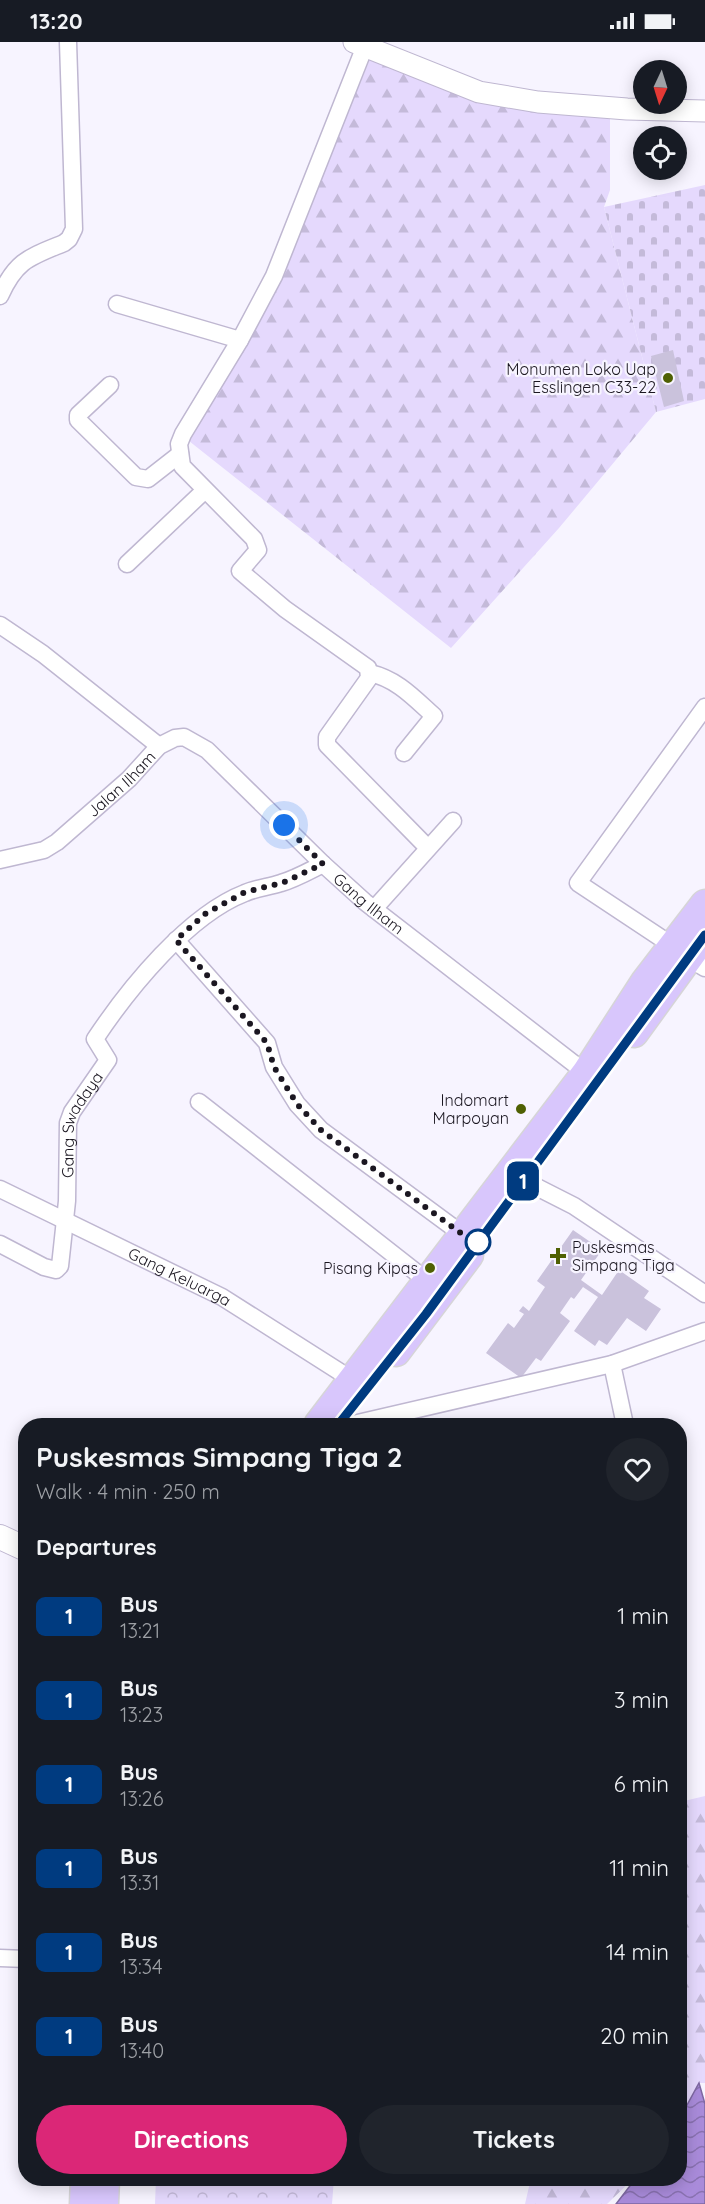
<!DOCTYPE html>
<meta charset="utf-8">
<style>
body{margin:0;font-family:Quicksand,sans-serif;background:#20242c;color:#f1f3f6;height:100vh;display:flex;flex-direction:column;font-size:22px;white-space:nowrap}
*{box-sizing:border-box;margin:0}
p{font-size:20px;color:#9ea1a6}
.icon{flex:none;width:33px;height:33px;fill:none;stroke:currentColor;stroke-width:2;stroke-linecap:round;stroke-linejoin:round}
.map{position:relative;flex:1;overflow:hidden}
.sheet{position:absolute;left:18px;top:1376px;width:669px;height:768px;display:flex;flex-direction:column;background:#171b24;border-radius:24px;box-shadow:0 3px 15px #0003}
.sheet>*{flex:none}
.badge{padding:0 12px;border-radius:9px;font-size:21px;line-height:39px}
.needle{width:39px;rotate:184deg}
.tools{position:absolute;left:633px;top:18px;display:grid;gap:12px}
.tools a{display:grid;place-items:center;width:54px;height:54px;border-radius:50%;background:#171b24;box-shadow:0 3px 15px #0003;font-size:30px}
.you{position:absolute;width:30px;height:30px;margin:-15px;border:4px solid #fff;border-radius:50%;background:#1a73e8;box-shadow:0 0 0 9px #1a73e833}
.map>.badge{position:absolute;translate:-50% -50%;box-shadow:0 0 0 3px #fff}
h2{padding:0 18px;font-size:22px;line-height:54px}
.round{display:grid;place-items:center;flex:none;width:63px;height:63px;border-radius:32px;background:#20242c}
.head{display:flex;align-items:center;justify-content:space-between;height:102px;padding:0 18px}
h1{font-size:28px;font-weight:700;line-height:45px}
.cta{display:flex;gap:12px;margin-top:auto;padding:12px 18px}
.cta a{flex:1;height:69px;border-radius:36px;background:#db2777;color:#fff;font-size:24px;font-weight:700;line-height:69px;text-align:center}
.cta a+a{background:#20242c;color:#f1f3f6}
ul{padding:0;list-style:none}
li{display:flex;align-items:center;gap:18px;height:84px;padding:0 18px}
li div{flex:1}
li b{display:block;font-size:22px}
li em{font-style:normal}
li .badge{min-width:66px;font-weight:700;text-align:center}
.status{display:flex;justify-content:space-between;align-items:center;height:42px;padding:0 30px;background:#171b24;direction:ltr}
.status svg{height:16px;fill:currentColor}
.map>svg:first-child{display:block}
</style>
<div class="status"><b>13:20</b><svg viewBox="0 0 49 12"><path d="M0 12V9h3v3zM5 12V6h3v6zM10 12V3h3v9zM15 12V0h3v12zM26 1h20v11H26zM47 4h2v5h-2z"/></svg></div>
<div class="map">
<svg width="705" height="2162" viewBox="0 0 705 2162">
<defs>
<pattern id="forest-firs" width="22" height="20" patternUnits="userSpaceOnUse" patternTransform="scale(1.5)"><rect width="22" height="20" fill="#e5d9fd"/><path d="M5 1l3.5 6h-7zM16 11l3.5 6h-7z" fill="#c4bad9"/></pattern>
<pattern id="cemetery-stones" width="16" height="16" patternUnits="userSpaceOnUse" patternTransform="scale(1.5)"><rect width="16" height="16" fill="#e5d9fd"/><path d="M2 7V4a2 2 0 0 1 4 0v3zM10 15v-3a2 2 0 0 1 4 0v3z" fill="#c4bad9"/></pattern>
<pattern id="park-crowns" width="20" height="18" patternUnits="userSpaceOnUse" patternTransform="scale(1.5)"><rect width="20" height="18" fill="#e5d9fd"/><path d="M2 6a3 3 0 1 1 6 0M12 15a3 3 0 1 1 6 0" fill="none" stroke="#c4bad9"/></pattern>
<pattern id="water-waves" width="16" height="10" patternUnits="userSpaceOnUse" patternTransform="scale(1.5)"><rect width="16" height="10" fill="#a98bda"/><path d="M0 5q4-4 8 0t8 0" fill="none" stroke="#8971b0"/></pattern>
</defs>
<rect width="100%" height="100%" fill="#f7f4ff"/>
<path fill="url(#forest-firs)" d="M370,17L610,76V148L604,165L656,370L559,486L451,606L189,399L310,164Z
M705,1754V2041H699L680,2076V1760Z
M531,2136H634L607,2162H525Z"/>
<path fill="url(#cemetery-stones)" d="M705,143V357L656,370L604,165Z"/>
<path fill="url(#park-crowns)" d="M156,2136H334L332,2162H155Z"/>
<path fill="url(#water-waves)" stroke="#7e68a2" stroke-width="1.5" d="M699,2041L705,2062V2162H616L636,2136H680V2076Z"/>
<path fill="#cac2dc" d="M673,308L684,359L664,365L651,314Z
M573,1188L602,1208L581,1238L602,1253L619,1228L649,1249L644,1256L661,1267L646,1289L627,1276L607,1303L599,1298L595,1304L574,1289L598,1255L583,1245L574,1257L571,1255L560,1271L570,1279L541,1319L536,1316L521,1336L486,1311L508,1281L514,1286L524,1272L519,1269L523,1264L529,1269L545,1245L537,1239Z"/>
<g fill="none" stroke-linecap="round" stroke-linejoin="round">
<g stroke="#bfb7d1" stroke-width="19">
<g id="minor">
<path d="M365,4L274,234L240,298L183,392L179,402L182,424L254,497L258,508L240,529L285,567L368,626L369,636L327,695V703L428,806"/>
<path d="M0,254C16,218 30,215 64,201L69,197L74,187L68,0"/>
<path d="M117,262L240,298"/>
<path d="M110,343L78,373V378L136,435L148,437L180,412"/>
<path d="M127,522L204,449"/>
<path d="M0,583L43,612L159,704"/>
<path d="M370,631C397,637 414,656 434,674L404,711"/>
<path id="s1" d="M0,818L44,808L57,800L129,737L159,704L175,696L184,695L207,708L323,822L365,860L586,1031"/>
<path d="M374,867L453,779"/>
<path d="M176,898L267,1001L274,1025L297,1062L321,1088L462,1192"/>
<path d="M673,904L578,841L705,665"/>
<path d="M688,916L705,926"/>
<path d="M199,1060L426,1238"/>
<path d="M511,1132L574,1164L705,1252"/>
<path id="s2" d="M0,1147L222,1255L351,1337"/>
<path id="s3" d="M0,1202L44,1225L56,1228L60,1224L67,1159L68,1081L72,1070L108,1018L95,997C129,946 188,873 245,851C256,846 269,845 281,841C295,837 309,829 323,822"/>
<path d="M612,1322L625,1383"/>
<path d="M349,1383L612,1322L705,1289"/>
<path d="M0,1916L26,1917"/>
</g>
</g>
<g stroke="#bfb7d1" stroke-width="23">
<path id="tertiary" d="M354,0L479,50L538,60L627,67L705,69"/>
</g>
<g stroke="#bfb7d1" stroke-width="26">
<path id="secondary" d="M0,1495L26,1507"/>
</g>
<g stroke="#d6d5d7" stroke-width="31">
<path id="trunk" d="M634,991L705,893
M396,1310L469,1213
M318,1383L586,1031L645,940L705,862
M84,2162L85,2136
M104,2162L105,2136"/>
</g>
<use href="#minor" stroke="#fff" stroke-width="16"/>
<use href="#tertiary" stroke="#fff" stroke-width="21"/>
<use href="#secondary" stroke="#fff" stroke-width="24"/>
<use href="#trunk" stroke="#d8c6fc" stroke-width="28"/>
</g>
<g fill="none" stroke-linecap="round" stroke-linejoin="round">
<g stroke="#fff" stroke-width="14">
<path id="line" d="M338,1383L426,1272L705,893"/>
</g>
<use href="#line" stroke="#003b80" stroke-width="9"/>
<path stroke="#1b1721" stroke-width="6" stroke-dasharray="0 10.8" d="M284,783L323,822L282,841L245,850L205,872L176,898L267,1001L274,1025L297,1062L321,1088L462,1192L478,1200"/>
</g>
<g fill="#4f6003" stroke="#f7f4ff" stroke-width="2">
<circle cx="668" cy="336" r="6"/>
<circle cx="521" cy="1067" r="6"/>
<path d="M555 1205h6v6h6v6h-6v6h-6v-6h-6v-6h6z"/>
<circle cx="430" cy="1226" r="6"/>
</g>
<circle fill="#fff" stroke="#003b80" stroke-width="3" cx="478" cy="1200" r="12"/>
<g text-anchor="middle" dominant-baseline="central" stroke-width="4.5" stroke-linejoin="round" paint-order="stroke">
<g font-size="16" fill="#1b1721" stroke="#f7f4ff" text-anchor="end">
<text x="656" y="327">Monumen Loko Uap<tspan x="656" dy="18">Esslingen C33-22</tspan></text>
<text x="509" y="1058">Indomart<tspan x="509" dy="18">Marpoyan</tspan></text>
<text x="572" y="1205" text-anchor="start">Puskesmas<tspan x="572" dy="18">Simpang Tiga</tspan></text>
<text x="418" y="1226">Pisang Kipas</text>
</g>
<g font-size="16" fill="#1b1721" stroke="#f7f4ff">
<text stroke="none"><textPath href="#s1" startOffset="147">Jalan Ilham</textPath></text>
<text stroke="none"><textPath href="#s1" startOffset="477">Gang Ilham</textPath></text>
<text stroke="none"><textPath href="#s3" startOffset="213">Gang Swadaya</textPath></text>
<text stroke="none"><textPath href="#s2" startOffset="200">Gang Keluarga</textPath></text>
</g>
</g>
</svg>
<div class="tools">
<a><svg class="needle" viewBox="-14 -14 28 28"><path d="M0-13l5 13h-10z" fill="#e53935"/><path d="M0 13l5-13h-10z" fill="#9ea1a6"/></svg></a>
<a><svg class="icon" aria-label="locate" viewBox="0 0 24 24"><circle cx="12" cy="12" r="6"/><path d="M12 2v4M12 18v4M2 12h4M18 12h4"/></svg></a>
</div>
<div class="you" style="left:284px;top:783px"></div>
<b class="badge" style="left:523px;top:1139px;background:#003b80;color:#fff">1</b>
<section class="sheet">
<div class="head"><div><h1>Puskesmas Simpang Tiga 2</h1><p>Walk · 4 min · 250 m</p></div><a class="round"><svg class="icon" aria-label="heart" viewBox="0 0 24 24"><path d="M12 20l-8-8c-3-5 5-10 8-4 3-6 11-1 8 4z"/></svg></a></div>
<h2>Departures</h2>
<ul>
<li><span class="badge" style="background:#003b80;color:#fff">1</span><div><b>Bus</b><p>13:21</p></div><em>1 min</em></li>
<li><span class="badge" style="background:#003b80;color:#fff">1</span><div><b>Bus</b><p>13:23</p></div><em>3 min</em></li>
<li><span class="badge" style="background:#003b80;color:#fff">1</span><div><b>Bus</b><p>13:26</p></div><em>6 min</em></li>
<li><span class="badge" style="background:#003b80;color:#fff">1</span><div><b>Bus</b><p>13:31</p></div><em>11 min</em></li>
<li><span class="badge" style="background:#003b80;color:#fff">1</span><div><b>Bus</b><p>13:34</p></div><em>14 min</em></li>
<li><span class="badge" style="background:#003b80;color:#fff">1</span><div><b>Bus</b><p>13:40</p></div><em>20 min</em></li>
</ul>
<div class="cta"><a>Directions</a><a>Tickets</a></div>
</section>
</div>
